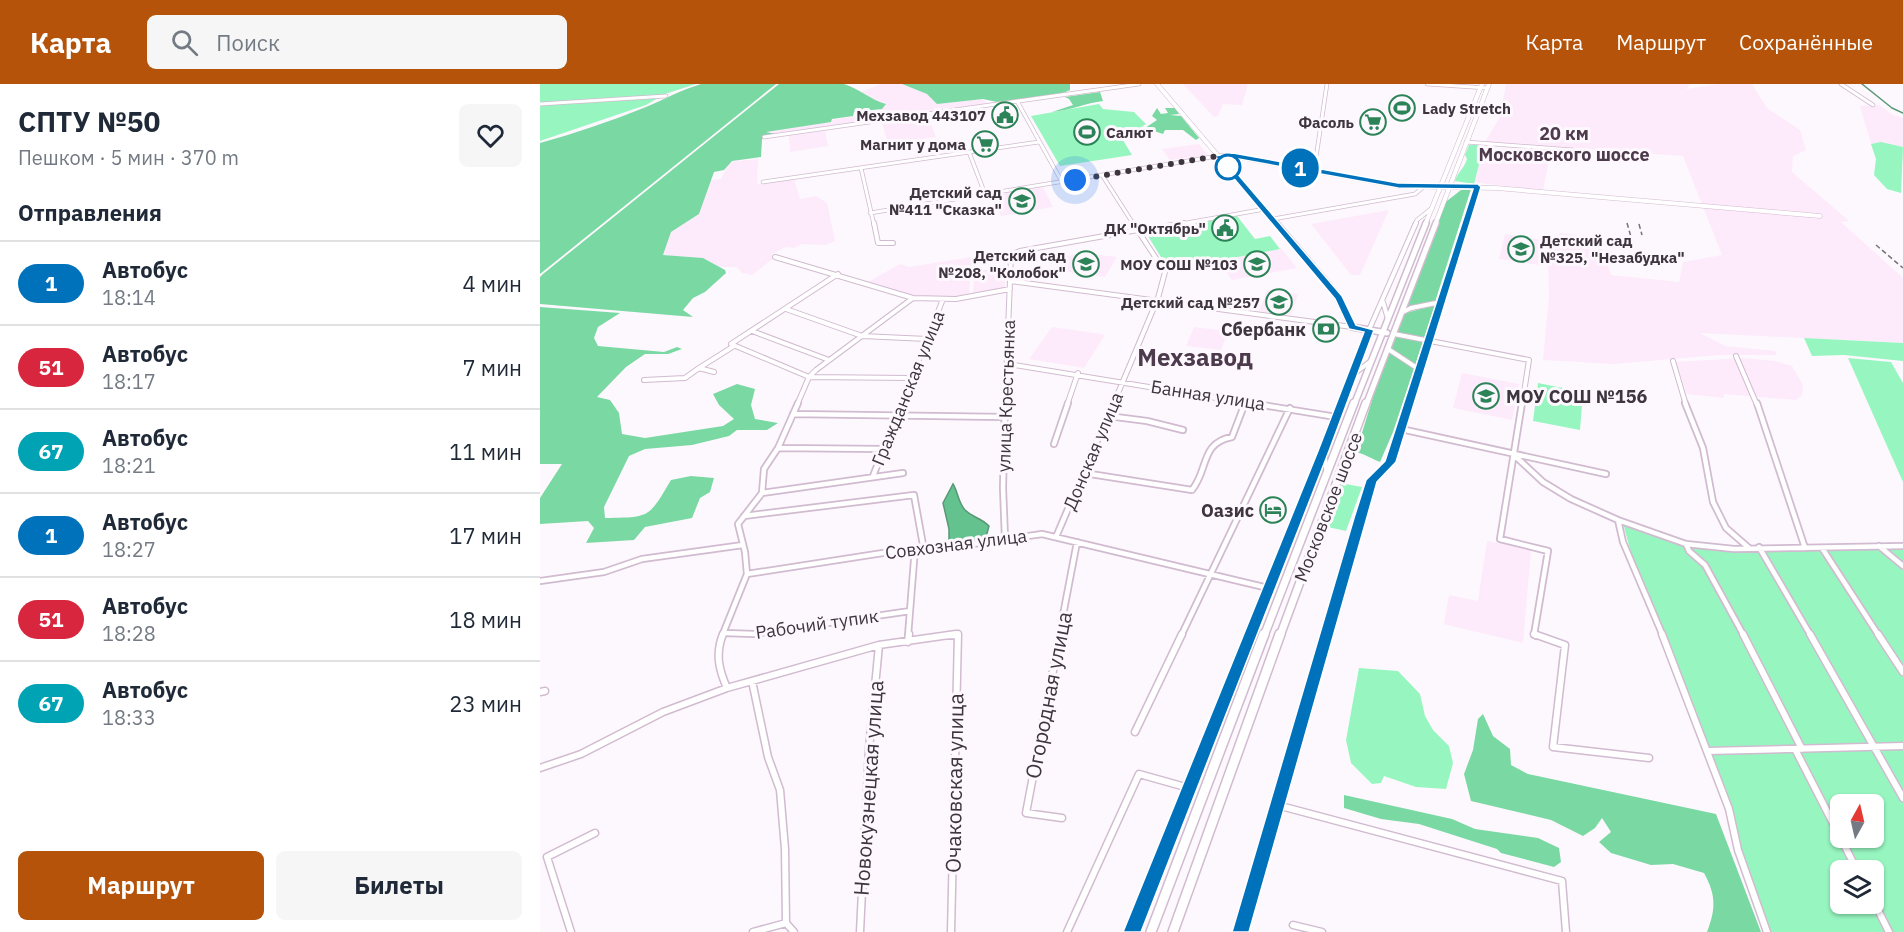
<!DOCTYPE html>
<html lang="ru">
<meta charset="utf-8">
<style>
body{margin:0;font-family:"IBM Plex Sans",sans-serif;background:#f6f6f7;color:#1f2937;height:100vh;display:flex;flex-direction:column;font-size:22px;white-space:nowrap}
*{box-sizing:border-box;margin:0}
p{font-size:20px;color:#747a83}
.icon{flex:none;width:33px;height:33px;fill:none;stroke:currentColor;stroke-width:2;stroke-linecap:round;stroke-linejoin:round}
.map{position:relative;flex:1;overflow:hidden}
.panel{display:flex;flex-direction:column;background:#fff;width:540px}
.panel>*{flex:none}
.badge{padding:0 12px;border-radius:20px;font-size:21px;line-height:39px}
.needle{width:39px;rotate:8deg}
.buttons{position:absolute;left:1290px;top:710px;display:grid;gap:12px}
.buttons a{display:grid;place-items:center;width:54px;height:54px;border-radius:9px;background:#fff;box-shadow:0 2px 4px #0004;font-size:30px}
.you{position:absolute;width:30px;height:30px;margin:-15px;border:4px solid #fff;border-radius:50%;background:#1a73e8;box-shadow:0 0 0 9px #1a73e833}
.map>.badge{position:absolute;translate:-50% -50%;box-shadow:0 0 0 3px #fff}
h2{padding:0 18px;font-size:22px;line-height:54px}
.round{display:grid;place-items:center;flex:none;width:63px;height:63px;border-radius:9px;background:#f6f6f7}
.summary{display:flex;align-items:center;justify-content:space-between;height:102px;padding:0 18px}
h1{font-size:28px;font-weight:700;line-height:45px}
.cta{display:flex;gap:12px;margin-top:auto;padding:12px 18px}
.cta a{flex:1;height:69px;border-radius:9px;background:#b45309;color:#fff;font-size:24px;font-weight:700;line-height:69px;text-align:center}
.cta a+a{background:#f6f6f7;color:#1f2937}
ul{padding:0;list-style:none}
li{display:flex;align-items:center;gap:18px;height:84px;padding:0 18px;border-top:2px solid #e0e1e3}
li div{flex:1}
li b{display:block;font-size:22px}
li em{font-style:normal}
li .badge{min-width:66px;font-weight:700;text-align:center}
header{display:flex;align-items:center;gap:36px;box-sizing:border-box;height:84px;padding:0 30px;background:#b45309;color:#fff}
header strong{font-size:28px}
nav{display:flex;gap:33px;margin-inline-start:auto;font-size:21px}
.search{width:420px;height:54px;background:#f6f6f7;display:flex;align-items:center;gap:15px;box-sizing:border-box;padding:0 21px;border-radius:9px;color:#747a83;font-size:22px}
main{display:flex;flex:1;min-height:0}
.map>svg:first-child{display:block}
</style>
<header>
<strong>Карта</strong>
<div class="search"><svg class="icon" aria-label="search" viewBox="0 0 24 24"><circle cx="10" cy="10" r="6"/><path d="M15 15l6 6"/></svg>Поиск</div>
<nav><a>Карта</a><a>Маршрут</a><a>Сохранённые</a></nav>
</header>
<main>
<section class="panel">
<div class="summary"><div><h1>СПТУ №50</h1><p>Пешком · 5 мин · 370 m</p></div><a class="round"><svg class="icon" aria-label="heart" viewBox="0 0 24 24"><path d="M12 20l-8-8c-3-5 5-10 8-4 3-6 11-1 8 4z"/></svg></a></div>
<h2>Отправления</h2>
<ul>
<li><span class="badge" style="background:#0072bc;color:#fff">1</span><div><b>Автобус</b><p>18:14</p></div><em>4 мин</em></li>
<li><span class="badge" style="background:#d7263d;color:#fff">51</span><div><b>Автобус</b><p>18:17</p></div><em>7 мин</em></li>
<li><span class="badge" style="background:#00a3b4;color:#fff">67</span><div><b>Автобус</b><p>18:21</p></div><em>11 мин</em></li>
<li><span class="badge" style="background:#0072bc;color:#fff">1</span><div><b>Автобус</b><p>18:27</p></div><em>17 мин</em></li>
<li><span class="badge" style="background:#d7263d;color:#fff">51</span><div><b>Автобус</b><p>18:28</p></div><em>18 мин</em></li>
<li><span class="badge" style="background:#00a3b4;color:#fff">67</span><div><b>Автобус</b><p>18:33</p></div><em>23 мин</em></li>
</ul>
<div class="cta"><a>Маршрут</a><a>Билеты</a></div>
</section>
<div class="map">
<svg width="1363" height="848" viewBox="0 0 1363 848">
<rect width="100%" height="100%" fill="#fdf8fd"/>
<path fill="#fdebfc" d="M341,0H360L387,10L426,16L443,15L447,20L236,50L223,49L313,32V29L342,25L346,20L333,17L321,8Z
M643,0H708L702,21L683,20L678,32L674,33Z
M966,0H1150L1146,5L1179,0H1212L1227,24L1260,46L1266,66L1253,72L1252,88L1309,137L1301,138L1363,194V259L1160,249L1185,262L1235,267L1237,271H1178L1074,280L1003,276L1009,212L1008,169L1020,149L1059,153L1071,191L1139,198L1143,178L1182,171L1143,72L945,58L960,33Z
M1339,21L1353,31L1363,34V75L1353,78L1334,70L1320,22Z
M388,32L396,53L348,60L342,39Z
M285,47L288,62L250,68L249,52Z
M659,60L668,71L630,76L622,65Z
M944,63L1011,67L1003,106L939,99L934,96Z
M218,75L217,100L254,95L260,115L276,112L287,119L295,157L285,161L262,160L254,164L246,163L232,170L234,174L212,191L202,189L197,183H180L163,174L123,171L131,148L159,130L170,96L181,95L189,78Z
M503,103L513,123L461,132L452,111Z
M849,126L820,191H811L771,140Z
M965,150L1003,156L999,181L959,175Z
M741,164L757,184L692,196L678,177Z
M544,169L577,173L565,193L514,186L523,173Z
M432,173L429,211L406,214L370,211L328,198L360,180L369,183Z
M465,184V205L433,211L434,187Z
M727,206L758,210L751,231L719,227Z
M512,243L561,250L565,251L544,284L489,275Z
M654,243L688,247L681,266L646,262Z
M1202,274L1235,277L1252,282L1263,301L1262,311L1256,316L1184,310V314L1147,310L1136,278Z
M922,289L979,300L972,336L913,324Z
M947,457L991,466L983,559L904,540L909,511L938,517Z"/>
<path fill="#97f6c0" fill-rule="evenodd" d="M0,0H156L125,10L106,21L0,57Z
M559,20L563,25L594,28L606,40L583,56L592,71L520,82L491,32Z
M1341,58L1363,63L1361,109L1347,105L1334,91L1336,75L1331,60Z
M929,61H944L934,100L915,97C918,87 923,87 927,75L925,71Z
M697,132L715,155L730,152L740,165L629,186L606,149Z
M1264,254L1363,259V277L1304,271L1272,272Z
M1308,274L1351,278L1363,299V398Z
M998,299L1043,308L1040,346L993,337Z
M802,395L806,400L822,403L806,447L783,442Z
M1083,439L1147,463L1181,465H1363V848H1229L1198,757L1188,712L1128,560L1096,488ZM1300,720H1334V753H1300ZM1300,786H1334V819H1300Z
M819,584L858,587L880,610L885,632L893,646L909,662L913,679L906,705L876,703L844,692L841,699L832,700L811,679L806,656Z"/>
<path fill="#7ad8a3" d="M161,0H236L0,190V59C36,49 71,37 106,23C125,15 141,6 161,0Z
M239,0C255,0 290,0 304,0C320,5 331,16 346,20L342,25L314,28L313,32L292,35L291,38L226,48L236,50L222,55L221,73L192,77L184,86L174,88L159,130L131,148L123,171L163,174L185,186L186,189L165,208L153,214L143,226L153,233L0,220V193L3,190Z
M362,0H530V6L523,9L457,18L443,15L397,20L387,10Z
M560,8L563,17C546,19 532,26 512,28L533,21L529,15L525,13Z
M617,24L621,30L628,29L625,24H635L639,30L630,31L641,32L659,54L656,56L643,46H625L623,50L605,44L617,36L612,32Z
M931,105L895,218L864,223L903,120L921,106Z
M895,221L853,348L840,378C832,375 825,370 816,368L848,265L862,230Z
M0,223L80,229L58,243L54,254L58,262L124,268L137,263L142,265L128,270H105L86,283L57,313L70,316L79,329L82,350L105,354L183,342L194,335L179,321L173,310L197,300L215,305L211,321L215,335L238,339L227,346H197L189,352L152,361L105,365L89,372L64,423L65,434C110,433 108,435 131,396L151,392L174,394L170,408L160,414L152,434L105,443L94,456L46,459L54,444L48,437L0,440V414L22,380H0Z
M943,630L953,652L970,665L971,681L988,690L1176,730L1221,848H1167C1176,824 1176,811 1164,789L1133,780L1111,781L1071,769L1059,758L1071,748L1062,734L1055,744L1043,752L1011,736L931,717L924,690L933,666L938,635Z
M804,711L912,735L935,745L998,754L1019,764L1021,778L1014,783L961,769L957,765L879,740L841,735L804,724Z"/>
<path fill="#63c28e" stroke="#589876" stroke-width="1.5" d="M413,400C418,408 418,418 425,426C433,434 440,433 449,442L446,453L409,459V445L403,419Z"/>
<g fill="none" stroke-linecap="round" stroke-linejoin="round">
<path stroke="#589876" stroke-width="1.5" d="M1322,0L1352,24L1363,29"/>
<g stroke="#d1bbd0" stroke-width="4.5">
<path id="street-far3" d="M887,0L947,4
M1301,0L1333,21
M477,17L522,98
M0,20L126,12
M224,53L599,0
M926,58L1033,66
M429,68L445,110
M321,84L334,141
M774,87L787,0
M562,91L594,141
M223,98L499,58
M330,129L678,72
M733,135L875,110L883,103
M635,141L725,125
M875,141L877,136L892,124
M926,141L938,103"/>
</g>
<g stroke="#d1bbd0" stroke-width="6">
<path id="street-far2" d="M334,139L338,159H353
M599,147L644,139
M235,173L373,214
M470,197L812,243
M843,218L848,235
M246,225L322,252L387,255
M863,228L871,224L901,218
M212,247L289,276
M854,250L989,276L982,321
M191,260L269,293L370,294
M191,260L298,190
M848,265L880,286
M1196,272L1217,321
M1133,277L1146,321
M468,280L719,321
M159,284L194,262
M815,289L831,277
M104,296L145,294L159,284L174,288
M257,321L269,293L276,286L373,214L416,215L470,205
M361,321L403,215
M465,321L471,171L480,167L598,146
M527,321L538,289
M573,321L618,214L625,188L593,139
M705,321L706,317
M801,321L829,246L876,139
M868,321L926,139"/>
</g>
<g stroke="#d1bbd0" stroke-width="8">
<path id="street-far1" d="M465,319L463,404L465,454
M710,319L796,333
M982,319L960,455L1008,467L994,551L996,552
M1145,319L1163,364L1173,418L1186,444L1209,464
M1217,319L1265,464
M253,330L464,333
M568,332L607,337L643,346
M861,345L1066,390
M514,360L528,319
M238,364L343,365
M784,370L787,388
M973,370L1003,398L1031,415L1078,436L1146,460L1194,465L1363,462
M544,389L652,406C669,385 660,359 692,353L705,319
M333,392L362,319
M222,409L363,389
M204,432L374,411L383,461L388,464
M1078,436L1083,458L1123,552
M516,453L573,319
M1146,460L1149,467L1165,481L1204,552
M1339,462L1363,482
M1219,463L1271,552
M1282,464L1339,552
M207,490L375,464L391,466L502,450L728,504
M0,497L64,488L102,475L203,461
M185,549L214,550L370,527
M182,552L207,490L205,468L198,440L222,409L224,385L238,364L258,319
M368,552L375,464
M406,552H418
M519,552L537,458
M641,552L750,324
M710,552L802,319
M786,552L832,396L850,378L869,319"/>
</g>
<g stroke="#d1bbd0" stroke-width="9">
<path id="street" d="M183,550C175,570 179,586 187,604L339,561L416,550
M520,550L486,729L522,734
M994,550L1025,561L1013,663L1109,674
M1122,550L1189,725L1198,766L1227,848
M1203,550L1262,665
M1270,550L1363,714
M1338,550L1363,588
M368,558L369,550
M212,597L228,673L240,706L245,765L246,839
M0,608L5,607
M595,648L642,550
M1255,665L1317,786
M1168,667L1363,662
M0,684L41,670L123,628L187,604
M737,721L1022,797L1026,848
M1334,818L1349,848
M246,839L254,848
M753,841L782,848
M31,848L7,773L55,749
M213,848L246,839
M320,848L329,665L339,561
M411,848L418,550
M527,848L599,690L649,704
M592,848L711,550
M701,848L786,550"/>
</g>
<g stroke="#d1bbd0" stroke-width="5">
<path id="secondary" d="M678,72H693L858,102L956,104L1280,132"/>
</g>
<g stroke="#d1bbd0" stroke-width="5">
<path id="primary-far3" d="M617,0L737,141
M885,141L942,0
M895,141L949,0"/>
</g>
<g stroke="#d1bbd0" stroke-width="8">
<path id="primary-far2" d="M736,139L797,211L812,243L847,249
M814,321L886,139
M826,321L896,139"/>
</g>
<g stroke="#d1bbd0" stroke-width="10">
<path id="primary-far1" d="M724,552L814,319
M740,552L826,319"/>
</g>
<g stroke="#d1bbd0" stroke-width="12">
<path id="primary" d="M611,848L724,550
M633,848L740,550"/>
</g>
<use href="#street-far3" stroke="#fff" stroke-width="3"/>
<use href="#street-far2" stroke="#fff" stroke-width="4"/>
<use href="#street-far1" stroke="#fff" stroke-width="4.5"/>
<use href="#street" stroke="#fff" stroke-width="6"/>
<use href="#secondary" stroke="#fff" stroke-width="4"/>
<use href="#primary-far3" stroke="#fff" stroke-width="4"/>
<use href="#primary-far2" stroke="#fff" stroke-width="5"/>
<use href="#primary-far1" stroke="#fff" stroke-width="7"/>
<use href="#primary" stroke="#fff" stroke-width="9"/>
<path stroke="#797179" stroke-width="1.5" stroke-dasharray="5 3" stroke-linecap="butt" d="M1087,139L1091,153
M1099,140L1102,151
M1336,161L1363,184"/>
</g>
<path fill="#0072bc" stroke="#fff" stroke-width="1.5" d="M693,69L858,99L938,100L941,103L856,378L837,398L709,848H692L814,434L826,396L845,377L933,105L858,104L693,74H684L802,212L816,241L834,246L789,367L601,848H583L778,367L824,248L809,245L795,215L675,72Z"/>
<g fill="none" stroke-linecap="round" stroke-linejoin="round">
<path stroke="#3e353e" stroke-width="6" stroke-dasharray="0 10.8" d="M535,96L678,72L688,83"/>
</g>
<defs>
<g id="stadium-ring" transform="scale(1.35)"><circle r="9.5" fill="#fdf8fd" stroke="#2b8357" stroke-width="1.5"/><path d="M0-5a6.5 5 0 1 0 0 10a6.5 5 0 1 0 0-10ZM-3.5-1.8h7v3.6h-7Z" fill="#2b8357"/></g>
<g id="civic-ring" transform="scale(1.35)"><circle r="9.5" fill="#fdf8fd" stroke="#2b8357" stroke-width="1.5"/><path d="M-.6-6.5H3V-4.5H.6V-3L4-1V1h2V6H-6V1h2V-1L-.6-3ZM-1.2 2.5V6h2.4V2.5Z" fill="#2b8357"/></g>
<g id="supermarket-ring" transform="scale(1.35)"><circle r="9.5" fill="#fdf8fd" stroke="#2b8357" stroke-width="1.5"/><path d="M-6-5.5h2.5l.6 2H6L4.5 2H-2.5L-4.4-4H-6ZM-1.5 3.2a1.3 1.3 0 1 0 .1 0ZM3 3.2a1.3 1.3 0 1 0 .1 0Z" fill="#2b8357"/></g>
<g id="school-ring" transform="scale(1.35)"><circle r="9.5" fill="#fdf8fd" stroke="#2b8357" stroke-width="1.5"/><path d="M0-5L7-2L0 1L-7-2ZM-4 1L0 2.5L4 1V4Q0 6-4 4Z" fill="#2b8357"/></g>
<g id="bank-ring" transform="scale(1.35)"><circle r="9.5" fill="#fdf8fd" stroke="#2b8357" stroke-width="1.5"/><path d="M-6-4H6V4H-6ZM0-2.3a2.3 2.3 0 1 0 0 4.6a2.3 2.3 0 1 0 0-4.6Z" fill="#2b8357"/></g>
<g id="hotel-ring" transform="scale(1.35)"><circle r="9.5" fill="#fdf8fd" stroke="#2b8357" stroke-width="1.5"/><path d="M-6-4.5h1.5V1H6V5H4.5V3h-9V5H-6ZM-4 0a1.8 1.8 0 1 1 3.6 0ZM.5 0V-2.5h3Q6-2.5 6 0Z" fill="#2b8357"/></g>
</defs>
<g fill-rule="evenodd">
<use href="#stadium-ring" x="862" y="24"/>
<use href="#civic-ring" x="465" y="31"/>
<use href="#supermarket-ring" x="833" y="38"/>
<use href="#stadium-ring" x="547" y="48"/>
<use href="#supermarket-ring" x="445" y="60"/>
<use href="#school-ring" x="482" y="117"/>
<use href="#civic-ring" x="685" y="144"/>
<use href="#school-ring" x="981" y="165"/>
<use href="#school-ring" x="546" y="180"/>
<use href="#school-ring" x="717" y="180"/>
<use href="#school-ring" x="739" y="218"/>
<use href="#bank-ring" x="786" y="245"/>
<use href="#school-ring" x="946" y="312"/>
<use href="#hotel-ring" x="733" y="426"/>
</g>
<circle fill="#fff" stroke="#0072bc" stroke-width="3" cx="688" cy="83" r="12"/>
<g text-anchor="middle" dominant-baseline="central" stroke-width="6" stroke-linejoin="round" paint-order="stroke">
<g font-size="15" font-weight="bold" fill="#3e353e" stroke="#fdf8fd" text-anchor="end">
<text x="882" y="24" text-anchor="start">Lady Stretch</text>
<text x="446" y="31">Мехзавод 443107</text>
<text x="814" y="38">Фасоль</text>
<text x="566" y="48" text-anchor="start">Салют</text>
<text x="426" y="60">Магнит у дома</text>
<text x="462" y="108">Детский сад<tspan x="462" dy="17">№411 "Сказка"</tspan></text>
<text x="666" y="144">ДК "Октябрь"</text>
<text x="1000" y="156" text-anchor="start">Детский сад<tspan x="1000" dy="17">№325, "Незабудка"</tspan></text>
<text x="526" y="171">Детский сад<tspan x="526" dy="17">№208, "Колобок"</tspan></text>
<text x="698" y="180">МОУ СОШ №103</text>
<text x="720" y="218">Детский сад №257</text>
</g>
<g font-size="18" font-weight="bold" fill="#4d3b4d" stroke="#fdf8fd">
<text x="1024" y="49">20 км<tspan x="1024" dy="21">Московского шоссе</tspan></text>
</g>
<g font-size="18" font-weight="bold" fill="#3e353e" stroke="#fdf8fd" text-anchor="end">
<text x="766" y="245">Сбербанк</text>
<text x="966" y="312" text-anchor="start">МОУ СОШ №156</text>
<text x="714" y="426">Оазис</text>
</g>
<g font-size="18" fill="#3e353e" stroke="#fdf8fd">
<text transform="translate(368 304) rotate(-68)">Гражданская улица</text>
<text transform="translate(668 311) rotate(9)">Банная улица</text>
<text transform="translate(466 312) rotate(-88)">улица Крестьянка</text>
<text transform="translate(553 367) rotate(-67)">Донская улица</text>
<text transform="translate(788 423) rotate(-69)">Московское шоссе</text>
<text transform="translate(416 460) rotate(-7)">Совхозная улица</text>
<text transform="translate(277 540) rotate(-8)">Рабочий тупик</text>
</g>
<g font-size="21" fill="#3e353e" stroke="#fdf8fd">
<text transform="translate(508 611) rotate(-79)">Огородная улица</text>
<text transform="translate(414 699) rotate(-89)">Очаковская улица</text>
<text transform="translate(328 704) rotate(-86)">Новокузнецкая улица</text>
</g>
<g font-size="24" font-weight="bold" fill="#4d3b4d" stroke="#fdf8fd">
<text x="655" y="273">Мехзавод</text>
</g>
</g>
</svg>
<div class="buttons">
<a><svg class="needle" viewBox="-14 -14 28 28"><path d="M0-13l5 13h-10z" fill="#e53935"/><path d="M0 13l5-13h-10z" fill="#747a83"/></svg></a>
<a><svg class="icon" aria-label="layers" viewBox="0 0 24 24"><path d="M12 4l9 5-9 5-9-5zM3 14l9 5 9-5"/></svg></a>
</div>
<div class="you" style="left:535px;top:96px"></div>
<b class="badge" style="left:760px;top:84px;background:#0072bc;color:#fff">1</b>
</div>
</main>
